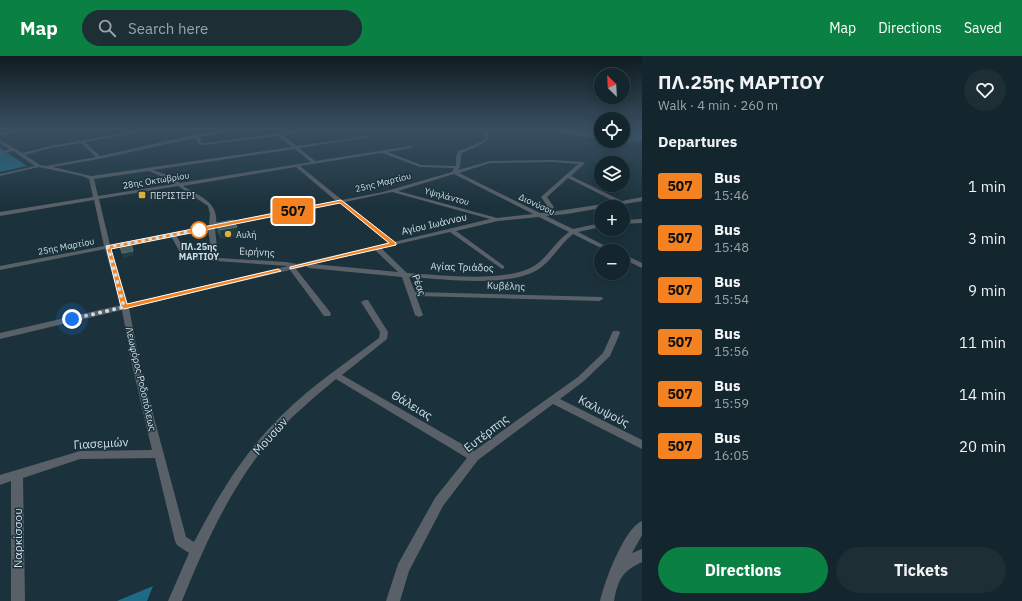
<!DOCTYPE html>
<meta charset="utf-8">
<style>
body{margin:0;font-family:"IBM Plex Sans",sans-serif;background:#1d2e35;color:#f1f3f6;height:100vh;display:flex;flex-direction:column;font-size:15px;white-space:nowrap}
*{box-sizing:border-box;margin:0}
p{font-size:13px;color:#9da5aa}
.icon{flex:none;width:22px;height:22px;fill:none;stroke:currentColor;stroke-width:2;stroke-linecap:round;stroke-linejoin:round}
.map{position:relative;flex:1;overflow:hidden}
.side{display:flex;flex-direction:column;background:#14262d;width:380px}
.side>*{flex:none}
.badge{padding:0 8px;border-radius:3px;font-size:14px;line-height:26px}
.needle{width:26px;rotate:336deg}
.buttons{position:absolute;left:594px;top:12px;display:grid;gap:8px}
.buttons a{display:grid;place-items:center;width:36px;height:36px;border-radius:50%;background:#14262d;box-shadow:0 2px 10px #0003,0 0 0 1px #334349;font-size:20px}
.you{position:absolute;width:20px;height:20px;margin:-10px;border:3px solid #fff;border-radius:50%;background:#1a73e8;box-shadow:0 0 0 6px #1a73e833}
.map>.badge{position:absolute;translate:-50% -50%;box-shadow:0 0 0 2px #fff}
h2{padding:0 16px;font-size:15px;line-height:36px}
.round{display:grid;place-items:center;flex:none;width:42px;height:42px;border-radius:21px;background:#1d2e35}
.headline{display:flex;align-items:center;justify-content:space-between;height:68px;padding:0 16px}
h1{font-size:19px;font-weight:700;line-height:30px}
.primary-button{display:flex;gap:8px;margin-top:auto;padding:8px 16px}
.primary-button a{flex:1;height:46px;border-radius:24px;background:#0b8043;color:#fff;font-size:16px;font-weight:700;line-height:46px;text-align:center}
.primary-button a+a{background:#1d2e35;color:#f1f3f6}
ul{padding:0;list-style:none}
li{display:flex;align-items:center;gap:12px;height:52px;padding:0 16px}
li div{flex:1}
li b{display:block;font-size:15px}
li em{font-style:normal}
li .badge{min-width:44px;font-weight:700;text-align:center}
header{display:flex;align-items:center;gap:24px;box-sizing:border-box;height:56px;padding:0 20px;background:#0b8043;color:#fff}
header strong{font-size:19px}
nav{display:flex;gap:22px;margin-inline-start:auto;font-size:14px}
.search{width:280px;height:36px;background:#1d2e35;display:flex;align-items:center;gap:10px;box-sizing:border-box;padding:0 14px;border-radius:22px;color:#9da5aa;font-size:15px}
main{display:flex;flex:1;min-height:0}
.map>svg:first-child{display:block}
</style>
<header>
<strong>Map</strong>
<div class="search"><svg class="icon" aria-label="search" viewBox="0 0 24 24"><circle cx="10" cy="10" r="6"/><path d="M15 15l6 6"/></svg>Search here</div>
<nav><a>Map</a><a>Directions</a><a>Saved</a></nav>
</header>
<main>
<div class="map">
<svg width="642" height="545" viewBox="0 0 642 545">
<rect width="100%" height="100%" fill="#1b323c"/>
<path fill="#1f6a87" d="M553,74H601V81Z
M623,74H642V83L623,84Z
M0,92L27,110L0,116Z
M153,530L147,545H117Z"/>
<g fill="none" stroke-linecap="round" stroke-linejoin="round">
<path fill="#5a6068" fill-rule="evenodd" d="M19,74V76L0,79V77Z
M143,74H153L85,86L100,100L193,79L225,74H236L199,81L202,87H205L275,78L277,76L279,77L313,74L282,79L297,90L368,80L370,81L299,92L315,105L410,90H412V92L388,96L421,109L456,110V101L458,95L476,88L485,83L484,78L480,74H484L488,78L489,83L478,90L462,97C460,102 462,109 458,114L490,105L553,104L582,106H584V108L571,120L622,145L642,141V145L567,158L546,160L573,173L601,167V171L578,176L615,195H607L573,178C560,188 553,203 539,213C510,232 443,223 409,221L415,236L602,241L603,243L599,245L416,240L423,259L419,261L415,259L402,221L309,212L306,210L296,213L330,256L331,258L330,260H324L290,214L129,252L141,313L186,481L194,486C218,440 244,396 282,359C311,330 346,307 379,282L380,276L361,246L365,244H368L388,276L387,283L342,319L474,395L578,321L603,297L613,275H619L620,277L610,300L584,325L560,343L642,384V393L553,348L478,404L443,450L409,515L400,545H386L398,508L435,442L467,402L336,323C313,342 291,361 271,383C231,430 205,488 182,545H168L189,497L177,489L175,485L155,402L80,403L23,422L25,545H11V425L0,429V419L80,395L152,394L133,313L122,254L0,283V277L121,249L105,193L0,214V210L104,190L94,144L0,160V156L93,141L89,123L82,120L39,111L0,120V118L35,110L13,95L0,98V96L10,93L0,87V84L22,97L50,90ZM278,80L292,91L91,120L53,111L99,103L195,82L199,89H205ZM81,87L96,101L46,110L40,109L25,99L50,92ZM295,93L311,106L180,127L167,119L153,114ZM382,97L420,111L454,112L452,116L383,136L342,144L300,110ZM553,106L578,108L541,141L548,151L545,157H540L459,117L490,107ZM296,111L336,145L216,168C219,146 199,140 183,130ZM149,115L163,121L174,128L98,140L94,123ZM454,118L533,158L497,162L398,135ZM568,122L616,146L551,156L554,151L547,141ZM178,130L208,150L210,158L209,169L110,189L99,143ZM392,136L490,163L394,186L345,146ZM340,147L388,187L297,208L286,206L218,202L215,172ZM539,161L569,176C555,186 548,201 534,210C506,227 440,219 407,217L381,192L450,176L502,213L504,212V210L456,175L498,165ZM208,173L212,201C186,200 189,202 176,179ZM171,180L182,200L187,203L288,210L128,248L111,192ZM375,194L398,216L313,208Z
M544,74H555L601,81V83Z
M642,83V85L623,86L621,85H623V84Z
M642,163V167L623,168V164Z
M623,198L642,207V212L623,203Z
M642,465V479L632,497L642,493V506C622,515 618,524 614,545H600C604,527 624,472 642,465Z"/>
</g>
<path fill="#344f51" d="M216,167L237,171L238,180L221,183L217,175Z"/>
<path fill="#233d42" d="M237,171L238,180L221,183L220,174Z
M133,195L134,199L123,202L122,197Z"/>
<path fill="#455e61" stroke="#5b7276" d="M233,164L237,171L220,174L216,167Z
M131,188L133,195L122,197L120,190Z"/>
<linearGradient id="sky" x2="0" y2="1"><stop stop-color="#0f1c21"/><stop offset="0.49" stop-color="#394f61"/><stop offset="1" stop-color="#394f61" stop-opacity="0"/></linearGradient>
<rect width="642" height="150" fill="url(#sky)"/>
<path fill="#f58220" stroke="#fff" d="M341,144L396,187V189L290,213V211L389,187L340,147L111,193L127,248L278,213L281,215L124,253L121,251L106,190Z"/>
<g fill="none" stroke-linecap="round" stroke-linejoin="round">
<path stroke="#d1dfe5" stroke-width="4" stroke-dasharray="0 7.2" d="M72,263L124,251L108,191L199,174"/>
</g>
<g fill="#dbb233" stroke="#1b323c" stroke-width="1.5">
<rect x="138" y="135" width="8" height="8" rx="2"/>
<circle cx="228" cy="178" r="4"/>
</g>
<circle fill="#fff" stroke="#f58220" stroke-width="2" cx="199" cy="174" r="8"/>
<g text-anchor="middle" dominant-baseline="central" stroke-width="3" stroke-linejoin="round" paint-order="stroke">
<g font-size="9" fill="#d1dfe5" stroke="#1b323c">
<text transform="translate(156 124) rotate(-9)">28ης Οκτωβρίου</text>
<text transform="translate(383 126) rotate(-14)">25ης Μαρτίου</text>
<text transform="translate(447 140) rotate(15)">Υψηλάντου</text>
<text transform="translate(537 148) rotate(25)">Διονύσου</text>
<text transform="translate(66 190) rotate(-11)">25ης Μαρτίου</text>
</g>
<g font-size="9" fill="#d1dfe5" stroke="#1b323c" text-anchor="start">
<text x="150" y="139">ΠΕΡΙΣΤΕΡΙ</text>
<text x="236" y="178">Αυλή</text>
</g>
<g font-size="9" font-weight="bold" fill="#d1dfe5" stroke="#1b323c">
<text x="199" y="190">ΠΛ.25ης<tspan x="199" dy="10">ΜΑΡΤΙΟΥ</tspan></text>
</g>
<g font-size="10" fill="#d1dfe5" stroke="#1b323c">
<text transform="translate(434 168) rotate(-13)">Αγίου Ιωάννου</text>
<text transform="translate(257 196) rotate(3)">Ειρήνης</text>
<text transform="translate(462 211) rotate(2)">Αγίας Τριάδος</text>
<text transform="translate(419 229) rotate(70)">Ρέας</text>
<text transform="translate(506 230) rotate(2)">Κυβέλης</text>
<text transform="translate(141 323) rotate(77)">Λεωφόρος Ροδοπόλεως</text>
</g>
<g font-size="12" fill="#d1dfe5" stroke="#1b323c">
<text transform="translate(412 349) rotate(31)">Θάλειας</text>
<text transform="translate(604 355) rotate(27)">Καλυψούς</text>
<text transform="translate(486 377) rotate(-38)">Ευτέρπης</text>
<text transform="translate(270 380) rotate(-48)">Μουσών</text>
<text transform="translate(101 387) rotate(-3)">Γιασεμιών</text>
<text transform="translate(17 482) rotate(-90)">Ναρκίσσου</text>
</g>
</g>
</svg>
<div class="buttons">
<a><svg class="needle" viewBox="-14 -14 28 28"><path d="M0-13l5 13h-10z" fill="#e53935"/><path d="M0 13l5-13h-10z" fill="#9da5aa"/></svg></a>
<a><svg class="icon" aria-label="locate" viewBox="0 0 24 24"><circle cx="12" cy="12" r="6"/><path d="M12 2v4M12 18v4M2 12h4M18 12h4"/></svg></a>
<a><svg class="icon" aria-label="layers" viewBox="0 0 24 24"><path d="M12 4l9 5-9 5-9-5zM3 14l9 5 9-5"/></svg></a>
<a>+</a>
<a>−</a>
</div>
<div class="you" style="left:72px;top:263px"></div>
<b class="badge" style="left:293px;top:155px;background:#f58220;color:#111">507</b>
</div>
<section class="side">
<div class="headline"><div><h1>ΠΛ.25ης ΜΑΡΤΙΟΥ</h1><p>Walk · 4 min · 260 m</p></div><a class="round"><svg class="icon" aria-label="heart" viewBox="0 0 24 24"><path d="M12 20l-8-8c-3-5 5-10 8-4 3-6 11-1 8 4z"/></svg></a></div>
<h2>Departures</h2>
<ul>
<li><span class="badge" style="background:#f58220;color:#111">507</span><div><b>Bus</b><p>15:46</p></div><em>1 min</em></li>
<li><span class="badge" style="background:#f58220;color:#111">507</span><div><b>Bus</b><p>15:48</p></div><em>3 min</em></li>
<li><span class="badge" style="background:#f58220;color:#111">507</span><div><b>Bus</b><p>15:54</p></div><em>9 min</em></li>
<li><span class="badge" style="background:#f58220;color:#111">507</span><div><b>Bus</b><p>15:56</p></div><em>11 min</em></li>
<li><span class="badge" style="background:#f58220;color:#111">507</span><div><b>Bus</b><p>15:59</p></div><em>14 min</em></li>
<li><span class="badge" style="background:#f58220;color:#111">507</span><div><b>Bus</b><p>16:05</p></div><em>20 min</em></li>
</ul>
<div class="primary-button"><a>Directions</a><a>Tickets</a></div>
</section>
</main>
